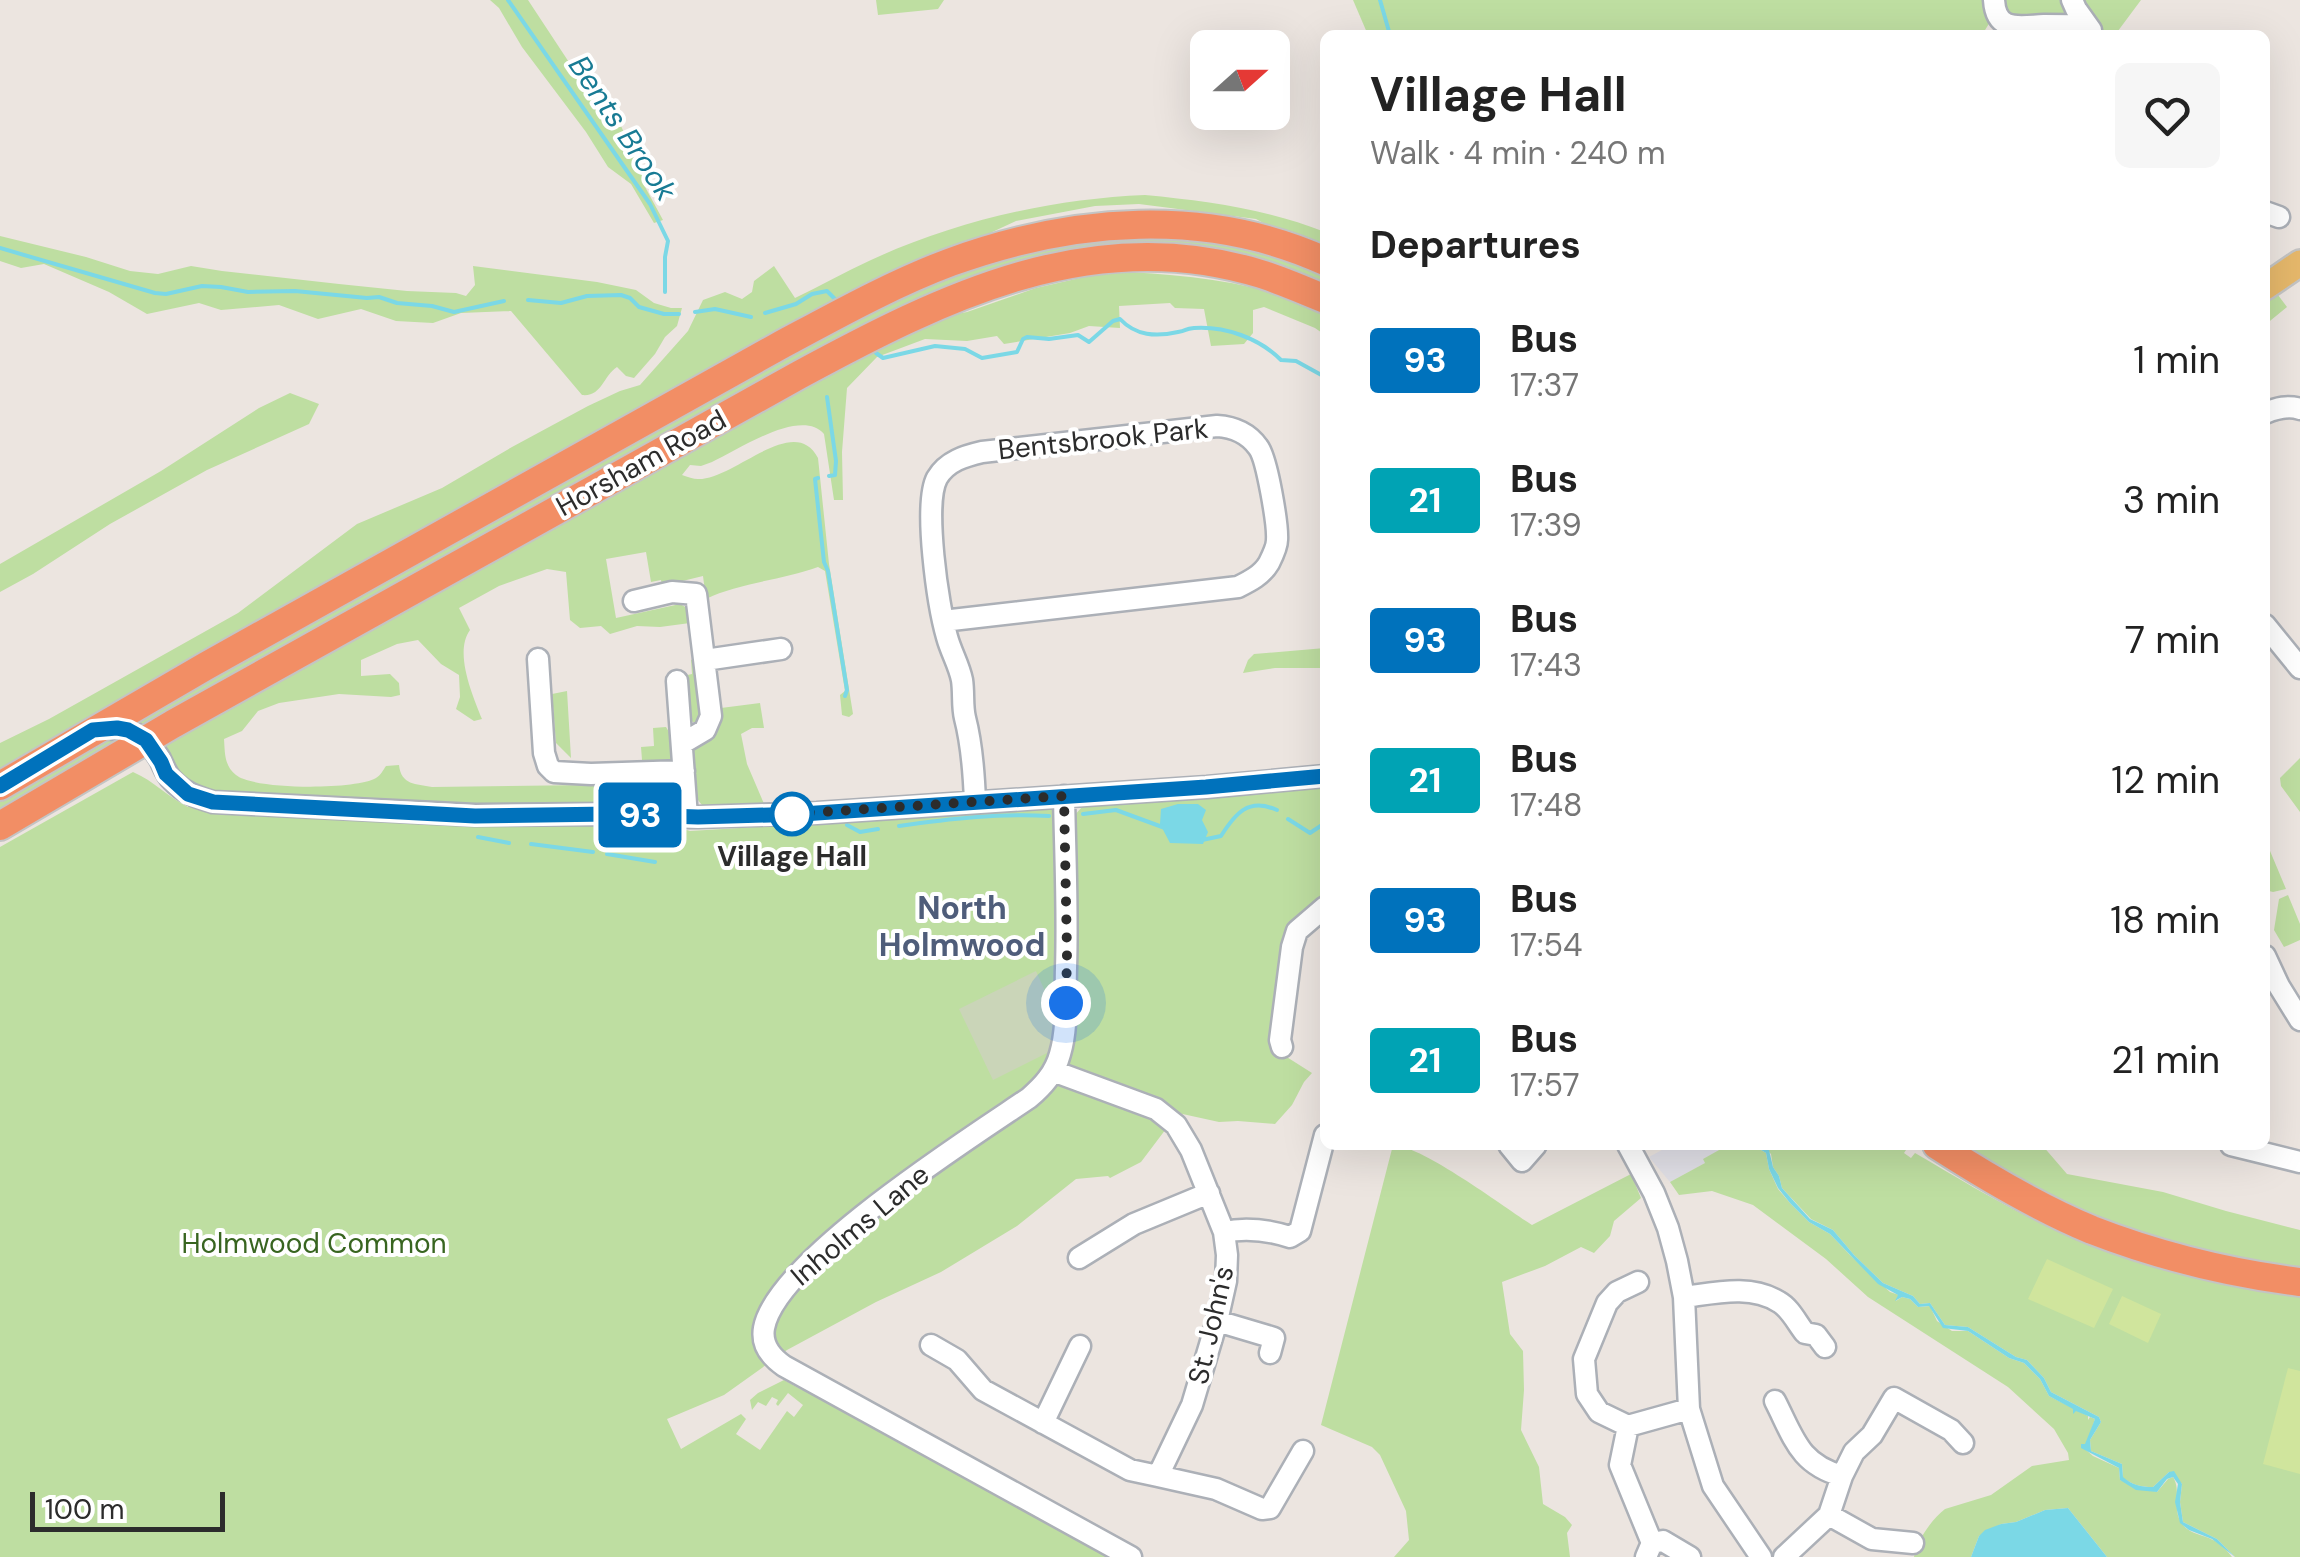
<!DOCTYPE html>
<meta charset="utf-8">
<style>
body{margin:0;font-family:"DM Sans",sans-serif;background:#f6f6f6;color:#222;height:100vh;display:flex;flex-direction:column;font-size:38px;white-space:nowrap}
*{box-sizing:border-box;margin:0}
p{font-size:32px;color:#767676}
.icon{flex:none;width:55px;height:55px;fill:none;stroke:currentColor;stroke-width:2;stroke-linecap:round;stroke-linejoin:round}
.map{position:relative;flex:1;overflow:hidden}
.drawer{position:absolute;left:1320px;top:30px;width:950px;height:1120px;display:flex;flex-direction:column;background:#fff;border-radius:15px;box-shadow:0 10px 40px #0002}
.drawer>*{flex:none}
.badge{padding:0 20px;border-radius:8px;font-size:35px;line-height:65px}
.needle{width:65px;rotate:69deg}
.tools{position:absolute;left:1190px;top:30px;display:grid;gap:20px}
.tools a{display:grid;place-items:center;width:100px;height:100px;border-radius:15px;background:#fff;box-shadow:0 10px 40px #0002;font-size:50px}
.scale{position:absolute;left:30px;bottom:25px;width:195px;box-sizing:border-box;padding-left:10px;border:5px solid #2c2c2c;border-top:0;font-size:28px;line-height:35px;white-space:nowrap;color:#2c2c2c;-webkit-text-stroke:8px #fff;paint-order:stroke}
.you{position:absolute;width:50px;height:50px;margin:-25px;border:8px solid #fff;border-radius:50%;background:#1a73e8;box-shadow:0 0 0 15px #1a73e833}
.map>.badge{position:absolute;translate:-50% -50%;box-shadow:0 0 0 5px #fff}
h2{padding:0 50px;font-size:38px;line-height:90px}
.round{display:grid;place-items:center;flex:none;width:105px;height:105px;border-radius:15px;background:#f6f6f6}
.head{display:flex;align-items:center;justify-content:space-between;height:170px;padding:0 50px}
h1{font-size:48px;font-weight:700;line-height:75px}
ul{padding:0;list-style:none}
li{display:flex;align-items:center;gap:30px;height:140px;padding:0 50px}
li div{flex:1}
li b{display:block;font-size:38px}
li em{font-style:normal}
li .badge{min-width:110px;font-weight:700;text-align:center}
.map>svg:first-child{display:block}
</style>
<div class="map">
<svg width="2300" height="1557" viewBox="0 0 2300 1557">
<rect width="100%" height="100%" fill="#ece5e0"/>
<path fill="#e0dfe6" d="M1671,1145H1728L1704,1159L1705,1163L1670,1182L1649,1157Z"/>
<path fill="#bedea1" d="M490,0H528L582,82L619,121L636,161L652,179L644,185L663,220L654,223L631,184L608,167L586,132L522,47L499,8Z
M876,0H944L938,9L878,15Z
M1353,0H1987L1990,22L1982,35H1368Z
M1999,0H2068L2073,19L2003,15Z
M2078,0H2141L2115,35H2103Z
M1145,195C1207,201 1267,209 1325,232V248L1291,238L1256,219L1139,204L1095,206L1016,221L960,247L0,777V743L49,719L238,613L357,524L442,488L512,447L588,406L620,391L640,385L688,331L703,300L725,292L742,299L752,292L754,281L774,266L795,298C820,286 845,272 871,260C956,221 1051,199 1145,195Z
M1115,232L1220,238L1325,270V291L1261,266L1022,267L147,731L130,722L863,310L992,257Z
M0,236L86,257L130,271L158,274L191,266L222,271L339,284L407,291L456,293L466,296L475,285L473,266L597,282L636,290L654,303L671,308H682L677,326L665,337L655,354L634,378L626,376L617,367C603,376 602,397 582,395L511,311L461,313L433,323L396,321L361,309L318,319L279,305L221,310L199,303L147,314L109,292L44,264L21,268L0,261Z
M1111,271C1185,275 1258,280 1325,313V335L1315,328L1264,307L1253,310V333L1244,344L1211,346L1204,309L1175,308L1170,303L1119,306L1120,328L1089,326L1070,333L1004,344L997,336L967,341L925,339L877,357L847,388L842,452L843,500H834L824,434C801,407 738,450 712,462L701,466L690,465L682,475C688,477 693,479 698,479C734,480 794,412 818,458L829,564L853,714L849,717L842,715L840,695L845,691L825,571L818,567C783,580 738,583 706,599L703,576L662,586L661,580L651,582L646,552L606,559L616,618L680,604L687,608L690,623L660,627L637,626L610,634L601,626L580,628L570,620L566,572L547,569L499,586L459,608L470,630C454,652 472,694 482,719L474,721L456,709L460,697L459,675L441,664L418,640L397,644L361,660V676L390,674L399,683L400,695L391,697L339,694L279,703L258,711L242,731L224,739C225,752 224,766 236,775C254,790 356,790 376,778C381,775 383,770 386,766L399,765C401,785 416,784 432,787L666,784L677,792L675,803L668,807L661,822L690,831L950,815L1046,805L1053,811L1060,823L1073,817L1082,807L1090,804L1210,798L1325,788V900L1293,926L1282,1054L1312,1073L1304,1082L1292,1105L1275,1124L1238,1121L1219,1122L1178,1113L1141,1162L1110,1178L1108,1176L1076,1179L1017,1226L941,1272L876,1302L787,1350L724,1395L667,1419L681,1449L741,1414L746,1419L736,1434L760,1450L787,1411L794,1417L803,1405L788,1393L778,1406L776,1404L778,1400L772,1397L766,1406L758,1402L752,1410L750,1400L758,1393L784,1380L802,1390L813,1389L1114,1557H0V847L133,772C154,781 168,797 188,807L193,788L183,785L163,755L164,747L168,737L839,364L947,316L967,312L1036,288Z
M2275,291L2287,307L2265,325C2265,311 2263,300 2275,291Z
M290,393L319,404L309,424L207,470L110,524L33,574L0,592V564L161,471L259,408Z
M1325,648V668H1275L1243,673L1248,660L1254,654Z
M697,657L704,717L699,722H693L688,719L683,676L692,674L691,660Z
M567,691L571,758L556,743L552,694Z
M760,703L764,728H752L741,734L747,764L765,806H703C693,796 693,788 692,775C692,769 690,763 691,758C693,737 719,728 721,708Z
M666,727C675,741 678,750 671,765L650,766L642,760L641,747L654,746L653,728Z
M110,738L119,743L0,817V795Z
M2300,758V812L2281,786L2280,778Z
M2265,839L2286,889L2273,892L2265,890Z
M2288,895L2300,924V940L2284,947L2274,930L2279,899Z
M1393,1145C1421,1145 1504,1207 1532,1225L1631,1174L1641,1198L1614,1221L1610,1236L1594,1253L1581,1247L1545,1266L1502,1282L1510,1334L1523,1351L1524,1390L1521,1430L1539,1467L1543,1504L1565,1517L1572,1525L1567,1533L1570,1557H1394L1409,1540L1406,1511L1380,1455L1372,1447L1321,1425Z
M1728,1145H1753L1766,1153L1769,1169L1778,1189L1790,1203L1809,1222L1830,1234L1849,1254L1890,1292L1899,1295L1896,1301L1902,1297L1910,1299L1918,1307L1930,1306L1937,1321L1952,1331H1968L2009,1358L2024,1363L2040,1379L2049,1396L2088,1416V1420L2090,1417L2095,1419L2085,1449L2093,1456L2119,1468L2120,1480L2157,1492L2168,1479L2173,1477C2182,1491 2171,1511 2183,1525C2190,1534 2204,1535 2213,1540C2221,1544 2227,1550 2232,1557H2107L2068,1508L2045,1510L2016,1522L2001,1524L1979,1536L1971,1557H1914C1917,1540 1932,1519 1945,1509L1991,1495L2032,1466L2069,1460L2068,1453L2054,1429L2008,1387L1868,1297L1826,1259L1753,1205L1712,1191L1679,1195L1670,1182L1705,1163L1703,1159Z
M1762,1145H1906L1908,1147L1904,1153L1911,1158L1915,1153C1961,1180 2007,1208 2056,1230C2133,1265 2217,1285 2300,1297V1557H2235L2217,1539L2183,1522L2180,1502L2182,1484L2169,1472L2153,1487C2141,1487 2133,1485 2123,1478L2122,1464L2091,1451L2090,1440L2101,1422L2099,1417L2051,1392L2044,1378L2027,1360L2016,1357L1968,1327L1945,1325L1930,1303L1920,1304L1913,1296L1883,1283L1854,1255L1833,1230L1811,1219L1782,1188L1779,1176L1773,1167L1771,1154Z
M1951,1145H2042L2067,1174L2163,1192L2226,1211L2300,1230V1274L2250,1266L2082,1216Z"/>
<path fill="#cad5b8" d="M1036,971L1056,1016L1051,1051L993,1080L959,1009Z"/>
<path fill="#d0e59d" d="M2047,1259L2113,1289L2094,1328L2028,1299Z
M2122,1296L2161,1314L2148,1343L2109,1324Z
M2288,1368L2300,1371V1474L2263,1464Z"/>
<path fill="#7bd8e6" d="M1178,804H1198L1206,810L1202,820L1208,832L1203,844L1170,843L1160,824L1161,809Z
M1753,1145H1762L1769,1150L1773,1167L1779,1176L1782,1188L1810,1219L1833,1230L1854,1255L1883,1283L1913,1296L1920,1304L1930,1303L1945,1325L1968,1327L2016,1357L2027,1360L2044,1378L2051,1392L2099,1417L2101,1422L2090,1440L2091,1451L2122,1464L2123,1477C2132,1485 2141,1487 2153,1487L2169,1472L2174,1471L2182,1484L2180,1502L2183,1522L2217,1539L2235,1557L2212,1539L2189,1530L2180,1523L2175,1502L2178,1484L2173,1477L2167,1479L2157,1492L2136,1490L2120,1480L2119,1468L2081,1448V1444H2085L2095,1419L2076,1411L2073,1414V1409L2049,1396L2040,1379L2024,1363L2009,1358L1968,1331L1943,1328L1929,1306L1918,1307L1910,1299L1902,1297L1895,1301L1898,1295L1878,1284L1830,1234L1809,1222L1790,1203L1778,1188L1769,1169L1766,1153Z
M2068,1508L2107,1557H1971L1979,1536L1985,1530L2001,1524L2016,1522L2045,1510Z"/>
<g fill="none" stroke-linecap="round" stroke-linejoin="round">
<path stroke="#7bd8e6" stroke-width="4" d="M508,0L650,204L668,241L665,257V292
M1380,0L1390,35
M0,248L155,293L166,294L202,286L221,287L248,292L295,291L367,298L379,297L397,303L432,306L454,312L504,301
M528,300L561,303L587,296L621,295L630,298L639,307L664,314H679
M695,312L715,309L751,317
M765,313L796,304L812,294L827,291L836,300
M876,353L883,358L935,346L965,349L982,358L1017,352L1023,339L1027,337L1049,339L1078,335L1089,342L1113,321L1120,319C1136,336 1156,337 1178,332C1188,330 1184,329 1194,328C1225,326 1259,338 1281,360L1296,361L1325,377
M827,397L836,461L835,475L829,476
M818,478L815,479L824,562L828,571L847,690L845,696
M1083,814L1116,810L1165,828
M1288,819L1310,833L1325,823
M847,825L860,832L878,829
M899,826C948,819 999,813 1049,816
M478,837L509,843
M1202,840L1221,836C1235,814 1248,797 1277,810
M531,844L593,852
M607,854L655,862"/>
<g stroke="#acb0b7" stroke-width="25">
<path id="minor" d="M1994,0C1996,33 2019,26 2044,25C2058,25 2072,25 2086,26
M2072,0L2076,9L2091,30
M2265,212L2279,217
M2265,413C2277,408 2288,405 2300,409
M634,601L672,592L696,594L711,716L705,730L683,743
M943,621L1238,587C1250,581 1262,575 1269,563C1272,557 1277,547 1277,540C1278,525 1267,458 1258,447C1248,433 1233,427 1217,426L982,452C965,456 947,461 937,478C923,504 938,606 947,637C951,652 959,665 962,680C964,693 962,706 965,718C972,745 974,774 975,802
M2265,625L2300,668
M538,659L544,753L548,766L554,772L591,774L684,771
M705,660L781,649
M677,681L687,817
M101,729C130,727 145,734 160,759C164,767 166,774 172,780C184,793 197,797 213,802L475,815L610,814L698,817L817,813L1207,787L1325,776
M1064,796C1065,853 1068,911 1066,968C1065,997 1068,1027 1060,1054C1055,1073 1043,1086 1029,1098C970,1138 776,1261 764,1328C761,1345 771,1357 784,1366L1131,1557
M2265,956L2279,986L2300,1020
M1282,1047L1280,1040L1292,947L1297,931L1325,907
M1509,1145L1522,1161L1536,1145
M1628,1145L1654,1193L1668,1228L1677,1261L1684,1297L1689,1409L1713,1486L1761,1557
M2231,1145L2300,1162
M1224,1232C1247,1227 1268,1230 1290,1237L1300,1231L1325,1135
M1079,1258L1134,1224L1209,1193
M1638,1282L1617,1292L1607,1303L1584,1359L1587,1394L1599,1412L1628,1426L1689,1409
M1684,1297C1715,1293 1751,1284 1779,1302C1790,1308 1797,1323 1805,1333L1816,1335L1825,1347
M1217,1321L1274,1338L1270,1353
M931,1345L957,1360L983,1390L1130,1470L1158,1476L1192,1405L1217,1321L1226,1281L1227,1255L1224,1232L1191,1150L1176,1125L1156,1109L1053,1071
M1775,1401C1794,1438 1799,1464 1842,1476
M1043,1423L1080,1346
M1628,1426L1620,1465L1652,1543L1646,1557
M1158,1476L1216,1489L1262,1509L1270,1508L1303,1451
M1652,1543L1663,1541L1690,1557
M1913,1543L1872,1539L1829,1515L1842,1476L1854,1452L1872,1435L1894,1398L1951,1430L1963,1443
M1784,1557L1829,1515"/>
</g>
<g stroke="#c4c4c4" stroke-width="30">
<path id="major" d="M2265,287L2300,263"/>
</g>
<g stroke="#c4c4c4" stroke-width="32">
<path id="highway" d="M0,786L206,666L779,346C835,316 892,284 951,262C1072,218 1206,207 1325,261
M0,826L173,724L799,375C943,297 1093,222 1261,274C1283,281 1304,290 1325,299
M1937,1145C1985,1176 2039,1208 2092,1230C2159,1256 2229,1273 2300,1282"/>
</g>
<use href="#minor" stroke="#fff" stroke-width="20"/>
<use href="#major" stroke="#e6b86b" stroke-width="25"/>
<use href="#highway" stroke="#f28e65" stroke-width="28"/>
</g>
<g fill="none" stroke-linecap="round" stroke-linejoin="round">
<g stroke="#fff" stroke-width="22">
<path id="line" d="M0,786L93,730L117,728L128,730L146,740L161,762L166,774L188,794L213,802L475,816L610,814L698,817L802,814L1206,787L1325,776"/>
</g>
<use href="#line" stroke="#0072bc" stroke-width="15"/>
<path stroke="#2c2c2c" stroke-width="10" stroke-dasharray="0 18" d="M792,814L1064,796L1067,953L1066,1003"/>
</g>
<circle fill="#fff" stroke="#0072bc" stroke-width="5" cx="792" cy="814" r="20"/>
<g text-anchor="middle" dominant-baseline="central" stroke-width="8" stroke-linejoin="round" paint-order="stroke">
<g font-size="28" fill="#2c2c2c" stroke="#fff">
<text transform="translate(1103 439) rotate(-6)">Bentsbrook Park</text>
<text transform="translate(641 463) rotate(-29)">Horsham Road</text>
<text transform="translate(860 1225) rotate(-40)">Inholms Lane</text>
<text transform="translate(1211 1325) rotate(-77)">St. John's</text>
</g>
<g font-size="28" font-weight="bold" fill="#2c2c2c" stroke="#fff">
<text x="792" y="856">Village Hall</text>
</g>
<g font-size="28" fill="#386520" stroke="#fff">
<text x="314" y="1243">Holmwood Common</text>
</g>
<g font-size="30" font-style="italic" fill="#187b94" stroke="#fff">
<text transform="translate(623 128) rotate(56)">Bents Brook</text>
</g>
<g font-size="32" font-weight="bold" fill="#4f5d7a" stroke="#fff">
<text x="962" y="908">North<tspan x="962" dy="37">Holmwood</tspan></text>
</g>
</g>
</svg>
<div class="tools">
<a><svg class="needle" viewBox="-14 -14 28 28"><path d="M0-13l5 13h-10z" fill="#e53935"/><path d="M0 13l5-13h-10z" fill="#767676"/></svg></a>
</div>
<div class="scale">100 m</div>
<div class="you" style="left:1066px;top:1003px"></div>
<b class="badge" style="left:640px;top:815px;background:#0072bc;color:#fff">93</b>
<section class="drawer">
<div class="head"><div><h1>Village Hall</h1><p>Walk · 4 min · 240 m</p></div><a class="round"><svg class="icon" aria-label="heart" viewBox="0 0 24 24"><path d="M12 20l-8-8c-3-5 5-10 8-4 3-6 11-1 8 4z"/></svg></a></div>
<h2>Departures</h2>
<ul>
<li><span class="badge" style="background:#0072bc;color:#fff">93</span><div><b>Bus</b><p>17:37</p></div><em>1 min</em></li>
<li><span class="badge" style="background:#00a3b4;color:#fff">21</span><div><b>Bus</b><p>17:39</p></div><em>3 min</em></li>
<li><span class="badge" style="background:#0072bc;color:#fff">93</span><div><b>Bus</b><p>17:43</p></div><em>7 min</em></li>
<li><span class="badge" style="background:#00a3b4;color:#fff">21</span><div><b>Bus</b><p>17:48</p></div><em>12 min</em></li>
<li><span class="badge" style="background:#0072bc;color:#fff">93</span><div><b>Bus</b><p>17:54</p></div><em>18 min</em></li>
<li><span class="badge" style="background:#00a3b4;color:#fff">21</span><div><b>Bus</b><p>17:57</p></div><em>21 min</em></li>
</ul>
</section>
</div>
